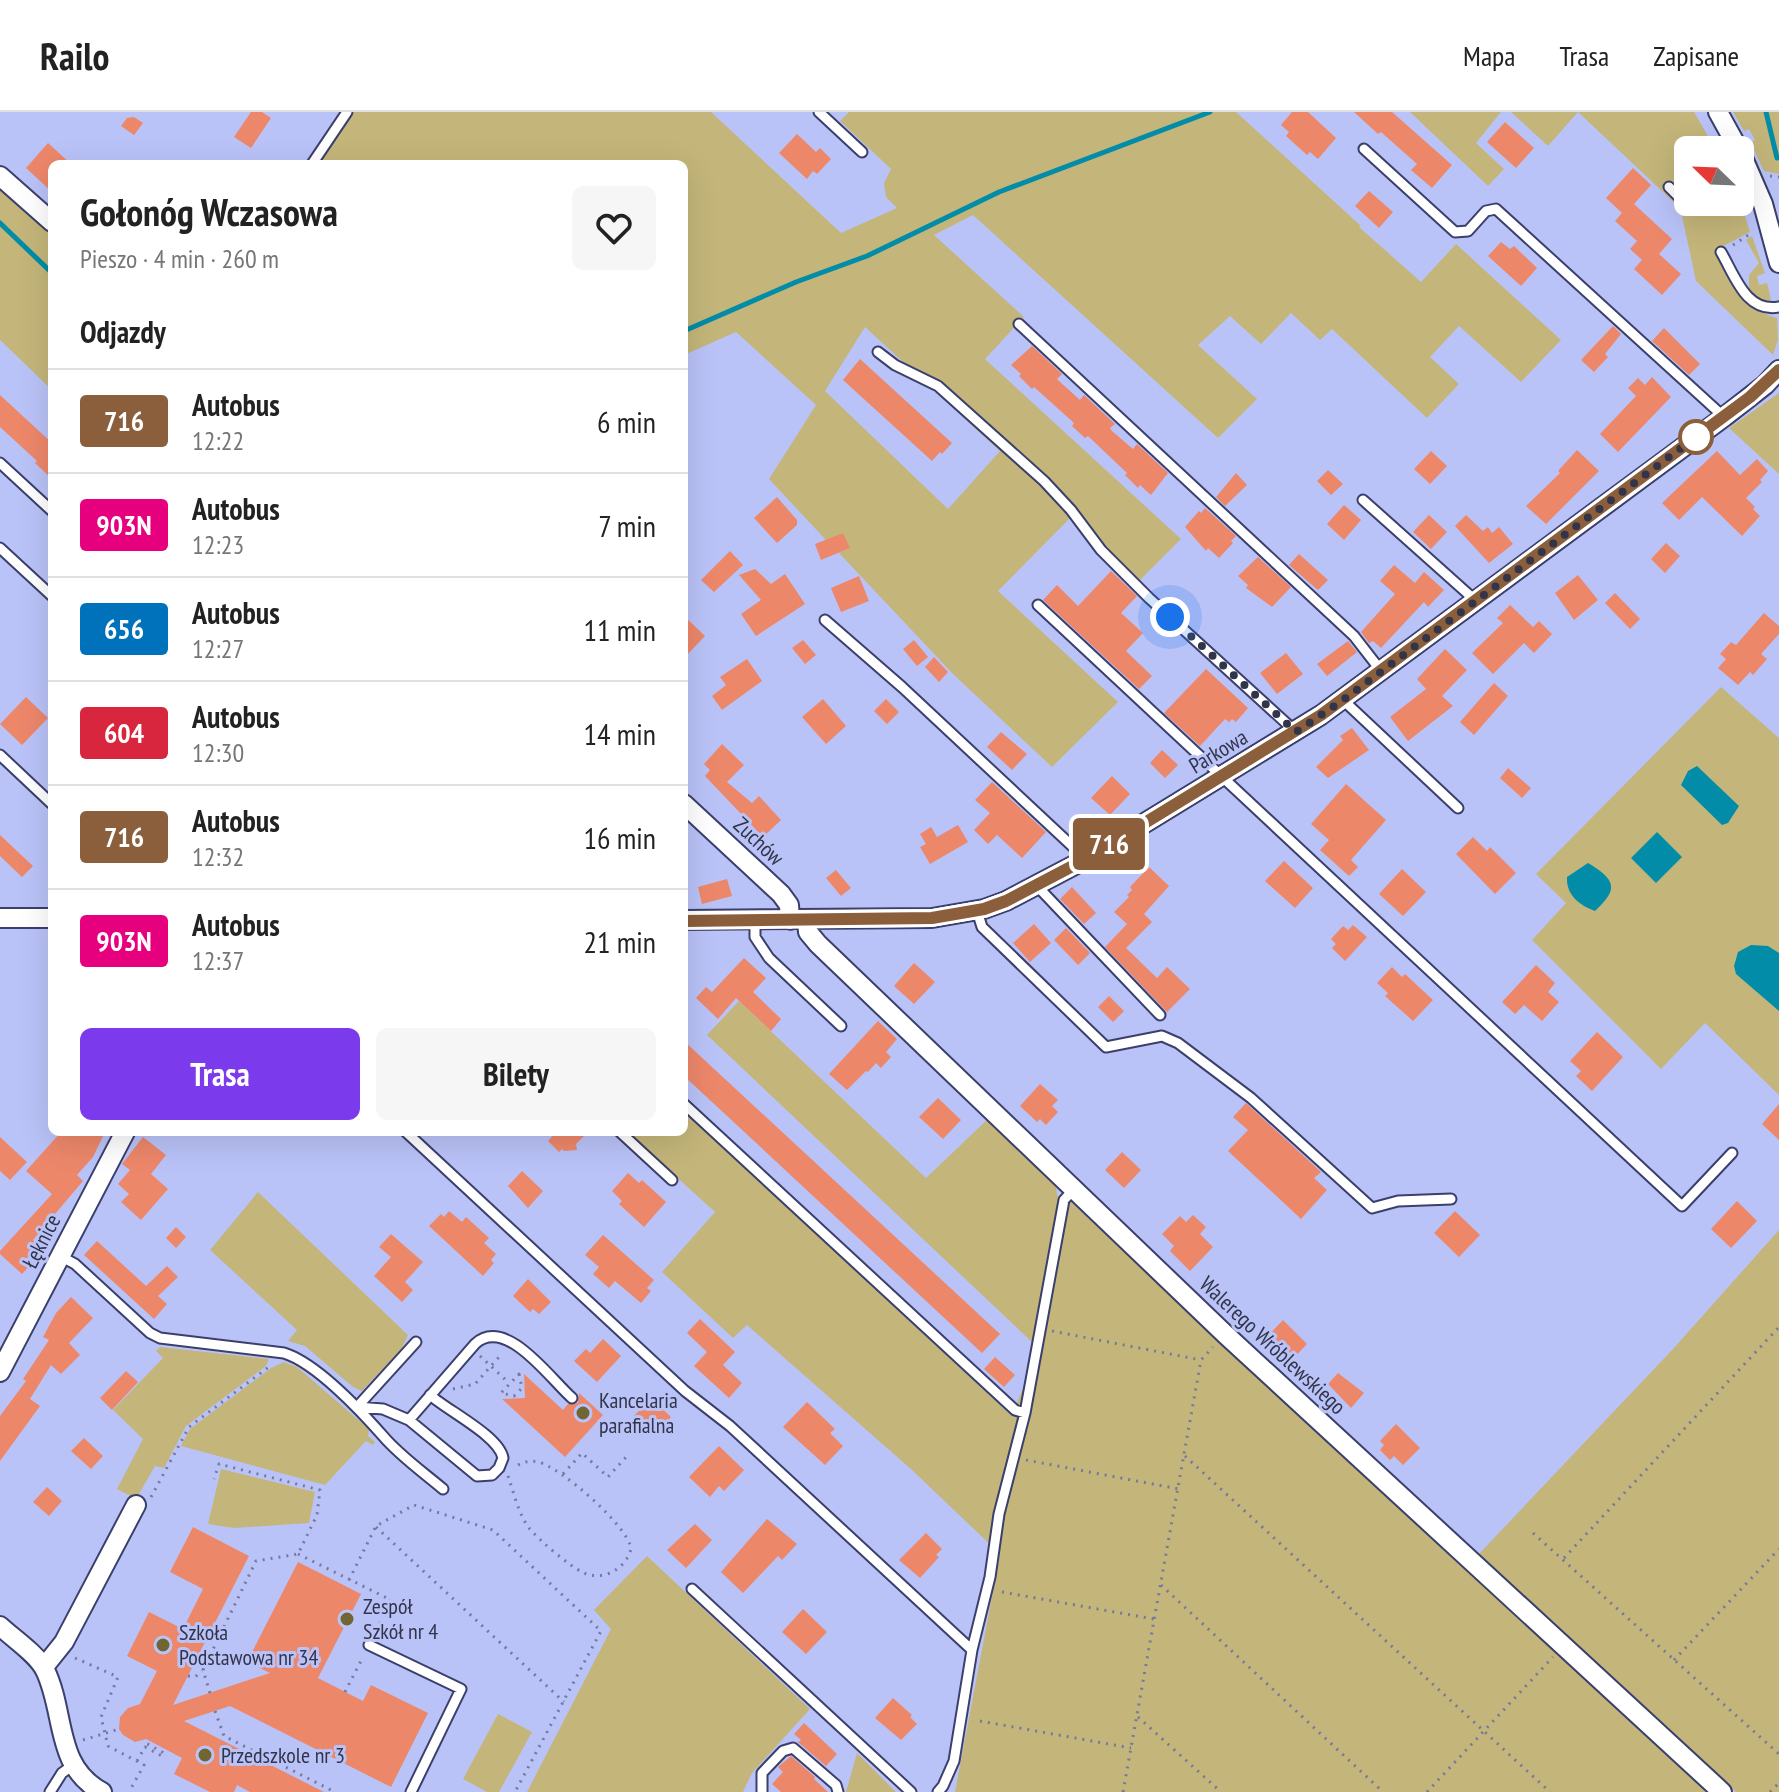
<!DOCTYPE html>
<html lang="pl">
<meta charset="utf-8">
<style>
body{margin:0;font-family:"PT Sans Narrow",sans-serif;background:#f6f6f6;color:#222;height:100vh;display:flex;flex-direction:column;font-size:30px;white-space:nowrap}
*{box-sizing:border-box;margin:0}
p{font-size:26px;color:#767676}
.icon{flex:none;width:44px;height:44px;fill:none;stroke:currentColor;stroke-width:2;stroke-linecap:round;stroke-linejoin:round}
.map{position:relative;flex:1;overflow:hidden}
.drawer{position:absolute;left:48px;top:48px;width:640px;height:976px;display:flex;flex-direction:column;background:#fff;border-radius:12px;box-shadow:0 8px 32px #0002}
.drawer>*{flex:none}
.badge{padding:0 16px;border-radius:6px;font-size:28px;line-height:52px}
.needle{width:52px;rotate:293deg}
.buttons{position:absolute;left:1674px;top:24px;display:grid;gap:16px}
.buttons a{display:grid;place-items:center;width:80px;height:80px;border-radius:12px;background:#fff;box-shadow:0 8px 32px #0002;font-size:40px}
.you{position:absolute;width:40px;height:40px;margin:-20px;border:6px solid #fff;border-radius:50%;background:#1a73e8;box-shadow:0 0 0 12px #1a73e833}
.map>.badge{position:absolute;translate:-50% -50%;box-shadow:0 0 0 4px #fff}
h2{padding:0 32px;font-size:30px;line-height:72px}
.round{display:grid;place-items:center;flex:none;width:84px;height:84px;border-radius:12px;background:#f6f6f6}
.head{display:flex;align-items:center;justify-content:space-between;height:136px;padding:0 32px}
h1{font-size:38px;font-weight:800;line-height:60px}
.button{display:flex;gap:16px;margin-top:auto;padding:16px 32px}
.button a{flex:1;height:92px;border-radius:12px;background:#7c3aed;color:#fff;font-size:32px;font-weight:800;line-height:92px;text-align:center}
.button a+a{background:#f6f6f6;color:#222}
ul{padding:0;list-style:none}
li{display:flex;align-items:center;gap:24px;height:104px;padding:0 32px;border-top:2px solid #e0e0e0}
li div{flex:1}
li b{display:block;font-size:30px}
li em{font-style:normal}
li .badge{min-width:88px;font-weight:700;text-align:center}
header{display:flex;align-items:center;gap:48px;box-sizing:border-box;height:112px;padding:0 40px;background:#fff;border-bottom:2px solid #e0e0e0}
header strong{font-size:38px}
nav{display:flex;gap:44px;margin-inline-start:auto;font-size:28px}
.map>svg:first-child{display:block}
</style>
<header>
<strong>Railo</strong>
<nav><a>Mapa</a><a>Trasa</a><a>Zapisane</a></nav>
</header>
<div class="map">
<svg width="1779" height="1680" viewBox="0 0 1779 1680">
<rect width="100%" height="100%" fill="#bac3f8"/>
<path fill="#c4b67a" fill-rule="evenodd" d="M354,0H711L841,121L897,96L886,85L884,71L891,57L840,9L849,0H1236L1361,114L1359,115L1421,170L1456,132L1561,228L1521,270L1459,214L1430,245L1459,272L1427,306L1332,217L1320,228L1291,201L1261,232L1230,204L1198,233L1257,287L1218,326L973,103L934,123L1024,205L985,247L1181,427L1140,468L1071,405L998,479L1118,590L1052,655L954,563L839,441L849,436L843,421L826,428L769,367L816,293L736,220L684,243V52H319ZM865,215L1000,339L948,397L825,279Z
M1410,0H1501L1476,31L1504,57L1488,74Z
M1511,0H1694L1716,38H1688V85L1673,70L1666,77L1681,93L1680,96L1578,0L1548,34Z
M1733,0H1779V62L1764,59L1751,31L1755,28L1749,17L1744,19Z
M0,76L52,121V278L0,228Z
M1742,94L1750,120L1714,139C1734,173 1737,194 1777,206L1778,228L1773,243L1696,169L1682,104L1729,99Z
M1752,124L1765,161L1757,164L1759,173L1767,171L1771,188L1763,190L1749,178V163L1759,151L1746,128Z
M1779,281V362L1729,316Z
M1721,575L1779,626V983L1705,911L1661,957L1532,828L1566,791L1536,762Z
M739,889L926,1066L991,1004L1055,1067L1057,1083L1068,1091L1069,1088L1706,1680H955L1000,1442L912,1358L747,1213L733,1226L662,1160L715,1100L627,1020H684V1000L1012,1304L1027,1266L1033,1231L707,923Z
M258,1080L408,1223L402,1236L362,1279L353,1275L305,1234L288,1229L297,1218L210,1138Z
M1779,1118V1680H1736L1477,1444L1673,1237Z
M160,1235L269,1247L266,1254L186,1314L164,1356L155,1354L139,1382L134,1386L117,1377L143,1327L113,1298L163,1246L156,1239Z
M284,1250L297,1255L369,1317L368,1324L375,1330L373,1333L366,1329L325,1373L181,1334L190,1317L271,1256Z
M221,1357L315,1380L309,1411L234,1416L208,1412Z
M647,1444L810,1597L752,1661L743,1680H527L611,1517L594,1498Z
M498,1602L532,1620L499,1680H487L463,1667Z
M857,1641L896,1680H846Z"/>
<path fill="#028ca7" d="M1697,654L1739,694L1728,711L1722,713L1681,673L1688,659Z
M1657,720L1682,745L1656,771L1631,746Z
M1588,751C1616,768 1619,777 1595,799C1579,793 1566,783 1567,765Z
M1751,833L1768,834L1779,841V899L1736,862L1734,854L1738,840Z"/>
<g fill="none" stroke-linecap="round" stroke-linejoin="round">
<path stroke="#028ca7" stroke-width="5" d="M1766,0L1777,46
M0,111L52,161
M684,219L796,170L867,144L999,80L1210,0"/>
</g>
<path fill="#ed876a" d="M251,0H262L271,6L251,36L234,25Z
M1292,0H1308L1336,26L1318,47L1310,40L1307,43L1286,24L1289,20L1281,13Z
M1354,0H1392L1452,53L1432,76L1411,58L1417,52L1381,20L1378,22Z
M134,5L143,11L134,23L121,14L127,6Z
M1505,10L1534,36L1516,56L1487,30Z
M797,22L816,40L820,36L831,47L817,62L813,59L807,67L779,41Z
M48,31L71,52H52V80L26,56Z
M1633,56L1651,73L1634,92L1672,127L1659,142L1681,162L1662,183L1634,157L1642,148L1630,137L1637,129L1615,109L1622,101L1606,86Z
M1369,79L1393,100L1379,116L1355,94Z
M1501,130L1510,137L1514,134L1537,156L1521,174L1488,144Z
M1613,214L1621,222L1605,242L1608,245L1594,260L1581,248Z
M1664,216L1700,252L1689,263L1652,229Z
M1032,234L1062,262L1057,267L1059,269L1080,288L1084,283L1115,312L1110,316L1112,319L1133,337L1137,332L1168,361L1151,383L1140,373L1138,376L1125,363L1127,361L1088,324L1085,326L1072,314L1074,311L1034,275L1032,277L1019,264L1021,262L1011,253Z
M860,247L952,331L942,342L940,340L932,349L843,268Z
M1652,265L1671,285L1618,340L1600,322L1636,284L1628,276L1638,266L1645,273Z
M0,283L52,331V367L35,351L37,349L0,315Z
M1577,338L1599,359L1546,412L1526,394L1560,361L1558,359Z
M1431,339L1447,354L1430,372L1414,357Z
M1717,339L1740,363L1757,347L1768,359L1760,368L1762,370L1746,386L1755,395L1753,397L1760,404L1742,424L1702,385L1679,408L1662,391Z
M1328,358L1343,372L1331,383L1317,369Z
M1236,361L1247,373L1225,394L1216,385Z
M777,385L797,408V413L777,431L754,406Z
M1344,393L1361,408L1344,428L1327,412Z
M1205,396L1236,424L1231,429L1233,431L1219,446L1208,436L1206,439L1185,415L1199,399L1201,401Z
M1429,403L1447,420L1431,437L1413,420Z
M1466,403L1483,419L1488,415L1492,421L1499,415L1513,432L1489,451L1455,414Z
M843,421L850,436L821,448L815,432Z
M1666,431L1680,444L1665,461L1651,447Z
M730,439L743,453L714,480L701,468Z
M1299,442L1328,468L1318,478L1289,453Z
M1258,445L1291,475L1272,495L1246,476L1248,473L1238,464Z
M1394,453L1415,471L1424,460L1444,478L1428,495L1424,490L1381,536L1373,529L1369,531L1361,520L1395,482L1380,469Z
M755,457L771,472L785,462L805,492L756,524L741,502L761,488L739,463Z
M1111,459L1137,484L1121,501L1143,521L1126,539L1152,564L1139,577L1043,488L1057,473L1078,494Z
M1578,463L1598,488L1574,508L1555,481Z
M859,464L869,489L841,500L831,476Z
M1615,481L1640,507L1630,517L1605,491Z
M1510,493L1533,515L1539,509L1552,522L1534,541L1524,531L1493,562L1472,541L1503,511L1497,506Z
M1764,501L1779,514V522L1761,542L1767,547L1753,563L1750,560L1738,573L1718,556L1726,547L1720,542L1731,530L1736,533Z
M684,504L705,524L684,546Z
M803,528L816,543L805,552L792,536Z
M914,528L928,545L917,554L903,537Z
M1348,529L1357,540L1327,564L1317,552Z
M1445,537L1467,558L1442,584L1453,594L1408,629L1390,605L1426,577L1417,567Z
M1286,541L1303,562L1277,582L1260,561Z
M934,545L948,560L939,570L925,555Z
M747,547L762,569L722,598L712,584L726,573L720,565Z
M1206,557L1248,596L1236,610L1232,607L1229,610L1225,607L1200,634L1164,601Z
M1494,571L1508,584L1474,623L1460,610Z
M26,585L48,606L22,633L0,612Z
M823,587L846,614L826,632L802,605Z
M886,587L899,600L887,612L874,599Z
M1352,616L1369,638L1328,666L1316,655L1343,628L1340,624Z
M1001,620L1027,642L1012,658L987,635Z
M722,632L744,653L727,670L752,691L759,684L781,708L763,725L705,664L710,658L704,652Z
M1162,638L1178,653L1165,666L1150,651Z
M1508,656L1531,676L1522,686L1500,666Z
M1112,664L1130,682L1110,703L1091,686Z
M992,670L1046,720L1022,746L997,723L988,732L974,718L990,701L975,688Z
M1346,672L1386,708L1351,748L1358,755L1349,764L1320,738L1329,728L1311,712Z
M958,713L968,730L930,752L920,735L926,732L920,722L931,715L937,725Z
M0,723L33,754L22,765L0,744Z
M1473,725L1487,739L1490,735L1516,761L1495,782L1456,742Z
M1284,749L1313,776L1295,796L1265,769Z
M1149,755L1169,774L1144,802L1152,810L1126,836L1157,866L1167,855L1190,877L1167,900L1105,835L1127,812L1114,800L1129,785L1127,783L1132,778L1130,775Z
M1402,757L1426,780L1403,804L1379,782Z
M836,758L851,776L841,784L826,766Z
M727,767L732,784L702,792L698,775Z
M1072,775L1096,801L1084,812L1060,787Z
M1034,812L1051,831L1030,850L1013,831Z
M1353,813L1367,825L1345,849L1332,836L1336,832L1331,827L1343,814L1348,818Z
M1066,816L1090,841L1078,853L1054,828Z
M744,846L766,866L753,880L781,907L771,919L736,886L718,907L696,886L706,875L712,880Z
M914,851L935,870L914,892L894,874Z
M1536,853L1555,871L1548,880L1559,890L1542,909L1524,893L1515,902L1502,890Z
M1392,855L1402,865L1405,862L1433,888L1413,909L1385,884L1388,881L1377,871Z
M1109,884L1124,899L1113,910L1098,895Z
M878,909L897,927L886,940L891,945L881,956L876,951L868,960L866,959L847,978L829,962Z
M1597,920L1623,945L1592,979L1576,964L1581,959L1570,949Z
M684,929L1000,1222L982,1241L684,964Z
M1040,972L1058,988L1052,994L1058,1000L1046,1013L1040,1007L1037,1010L1020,994Z
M938,986L961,1008L943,1027L919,1005Z
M1246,991L1321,1060L1314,1066L1327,1078L1301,1107L1228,1039L1248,1018L1233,1005Z
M1779,992V1028L1762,1012Z
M61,1020H105L93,1045L77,1063L83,1069L33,1128L44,1138L22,1162L0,1142V1139L52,1082L26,1059Z
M556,1020H588L576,1032L577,1038L564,1039L562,1037L559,1040L548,1029Z
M0,1025L27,1050L10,1068L0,1059Z
M143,1025L166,1043L151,1062L168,1077L141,1108L121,1090L129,1082L118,1072L130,1058L122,1052Z
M1122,1040L1141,1058L1124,1076L1105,1058Z
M522,1059L543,1079L528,1096L508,1074Z
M628,1061L639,1071L642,1068L666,1090L644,1115L619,1092L622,1089L612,1079Z
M1737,1089L1757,1109L1731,1136L1711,1117Z
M449,1099L462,1110L466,1105L489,1126L484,1131L496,1142L491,1148L494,1151L483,1164L429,1114L441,1102L444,1105Z
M1455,1099L1480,1123L1459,1145L1434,1121Z
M1193,1103L1206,1115L1200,1122L1213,1135L1190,1159L1170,1139L1174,1134L1162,1122L1180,1104L1186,1110Z
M176,1115L186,1125L176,1136L166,1126Z
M391,1122L423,1150L405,1170L413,1178L402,1190L374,1164L391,1145L379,1135Z
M603,1123L654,1168L647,1176L651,1179L641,1191L615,1169L609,1176L593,1162L599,1155L585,1143Z
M97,1129L146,1174L167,1154L178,1165L158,1184L167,1192L154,1207L84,1143Z
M528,1167L551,1190L539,1202L533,1197L530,1200L513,1184Z
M71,1185L93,1206L69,1231L80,1243L61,1262L51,1253L30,1287L40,1294L0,1349V1304L26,1269L23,1267L49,1228L43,1225L56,1201Z
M700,1207L735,1240L723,1253L742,1271L729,1286L694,1254L707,1240L687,1221Z
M1283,1208L1307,1232L1289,1251L1265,1227Z
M603,1227L621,1244L597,1270L574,1249L586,1237L590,1241Z
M995,1245L1015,1263L1004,1275L984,1257Z
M126,1259L138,1270L112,1298L100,1286Z
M1338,1261L1364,1281L1351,1296L1328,1272Z
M524,1262L563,1298L568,1292L578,1291L579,1281L603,1303L565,1345L502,1287L525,1286Z
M651,1286L671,1305L654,1323L634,1304Z
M807,1290L835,1317L830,1321L843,1334L825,1353L783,1315Z
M1396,1312L1420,1336L1403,1353L1394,1344L1390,1348L1380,1338L1384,1333L1380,1329Z
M84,1326L103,1344L91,1357L71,1339Z
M719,1334L744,1358L724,1379L719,1374L710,1385L689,1365Z
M47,1375L62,1389L49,1404L33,1390Z
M767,1407L797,1432L782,1448L778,1444L743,1481L721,1460Z
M695,1412L712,1428L686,1456L667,1438Z
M193,1415L249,1444L173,1593L270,1561L247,1550L298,1450L361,1482L318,1566L363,1589L371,1573L428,1601L391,1675L230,1594L184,1609L324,1680H250L237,1673L234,1680H210L174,1662L182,1646L146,1627L135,1630L123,1623L119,1617L120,1605L128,1596L140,1592L157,1559L127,1544L149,1500L183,1517L203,1477L170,1460Z
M926,1421L942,1437L936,1443L939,1445L920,1466L899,1448Z
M803,1497L827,1520L806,1542L782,1520Z
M893,1586L912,1603L910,1605L917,1612L901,1628L875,1606Z
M804,1611L837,1642L826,1654L798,1630L801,1628L794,1622Z
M791,1644L815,1665L814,1667L828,1680H781L772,1672L783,1660L778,1655Z"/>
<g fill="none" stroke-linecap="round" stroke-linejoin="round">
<g stroke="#3a3f6b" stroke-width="13">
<path id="service" d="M819,0L862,40
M1364,37L1455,120L1468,119L1486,99L1496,97L1724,305
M312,52L347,0
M1669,75L1691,97L1738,90
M1721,140C1735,164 1746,201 1779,195
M1019,212L1354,524L1382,560
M878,240L895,253L938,274L1044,369L1071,398L1101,438L1149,486L1296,620
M0,351L52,399
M1363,388L1476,489
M0,436L52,484
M1038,493L1682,1094L1732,1041
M825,508L902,575L1086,747
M1343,588L1458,696
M0,643L52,692
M1037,774L1160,903
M977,799L982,815L1106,935L1162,924L1178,931L1251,986L1372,1096L1398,1089L1451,1087
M755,808V825L769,846L841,914
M684,992L1015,1298L1025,1301
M406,1020L685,1279L730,1314L972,1538
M620,1020L672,1068
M60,1144L75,1152L150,1221L160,1226L284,1241C316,1251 361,1299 383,1324C400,1344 423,1360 443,1377
M357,1295L383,1297L409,1308L475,1232C506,1203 551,1268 572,1286
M357,1295L416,1230
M409,1308L477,1364L492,1363L499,1356L503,1346C499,1324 448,1299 430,1283
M692,1477L911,1680
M369,1533L461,1577L411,1680
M50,1680L62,1661L73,1653
M762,1680V1661L783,1639L793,1636L836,1673L838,1680
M938,1680L943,1674L954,1649L972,1538L990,1465L999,1402L1025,1301L1064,1088L1074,1077"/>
</g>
<g stroke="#3a3f6b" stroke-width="22">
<path id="minor" d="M1718,0L1739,38
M1740,39L1763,92L1779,151
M0,64L52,110
M684,692L781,782L789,793L790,808
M0,806H52
M684,808L932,806L984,797L1006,789L1086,747L1321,603L1724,305L1765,273L1779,258
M807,809L808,820L818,832L1226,1223L1722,1680
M0,1260L125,1020
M0,1514C14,1527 37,1542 45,1558C66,1601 54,1654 102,1680
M44,1555L64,1530L136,1393"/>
</g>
<path stroke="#74799e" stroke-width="3" stroke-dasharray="2 6" stroke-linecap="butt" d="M1770,64L1779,65
M1733,133L1753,120
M1052,1219L1201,1248
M480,1244L509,1271
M519,1262L522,1276L514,1284L501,1281Z
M453,1277L475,1272L500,1244
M1185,1344L1550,1680
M1026,1348L1179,1377
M563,1362L582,1341L608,1365L628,1343
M508,1364C514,1381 518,1401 529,1416C539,1428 568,1453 582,1460C602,1470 625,1458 631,1437C629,1415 561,1355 538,1350C530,1348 522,1350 515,1355
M151,1385L189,1315L270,1254
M376,1415L564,1590
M1533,1421L1779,1642
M298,1442L391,1488L375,1521
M1564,1446L1779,1215
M349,1468L376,1414L414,1393L493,1418L601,1519L515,1680
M1161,1473L1383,1680
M1002,1480L1154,1507
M75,1546L118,1565L101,1605L108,1634L144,1653L129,1680
M1674,1548L1779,1437
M188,1564L195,1565L202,1559
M345,1580L363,1545
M210,1581L203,1558L256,1449L298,1442L317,1403L320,1378L219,1352L214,1367
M215,1599L224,1624L335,1680
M1138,1605L1221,1680
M980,1609L1131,1636
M83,1628L119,1617
M137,1649L145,1635L162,1644L164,1641L142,1629
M1123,1680L1201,1248L1213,1235
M1427,1680L1553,1545
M1770,1680L1779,1671"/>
<use href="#service" stroke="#fff" stroke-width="9"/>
<use href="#minor" stroke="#fff" stroke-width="18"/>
</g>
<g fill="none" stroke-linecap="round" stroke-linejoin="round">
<g stroke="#fff" stroke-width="18">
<path id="line" d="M684,809L932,806L984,797L1006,789L1086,747L1321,603L1750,285L1779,258"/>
</g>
<use href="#line" stroke="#8b5e3c" stroke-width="12"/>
<path stroke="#32354a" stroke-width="8" stroke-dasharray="0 14.4" d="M1170,505L1296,620L1343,588L1696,325"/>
</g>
<circle fill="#fff" stroke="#8b5e3c" stroke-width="4" cx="1696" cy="325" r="16"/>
<g fill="#716633" stroke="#bac3f8" stroke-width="3">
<circle cx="583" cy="1301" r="8"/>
<circle cx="347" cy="1507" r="8"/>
<circle cx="163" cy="1533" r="8"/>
<circle cx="205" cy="1643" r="8"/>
</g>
<g text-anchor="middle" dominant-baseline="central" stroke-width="6" stroke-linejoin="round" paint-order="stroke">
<g font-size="22" fill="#32354a" stroke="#bac3f8">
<text transform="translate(1218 639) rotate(-31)">Parkowa</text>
<text transform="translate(759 729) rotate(43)">Zuchów</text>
<text transform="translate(41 1129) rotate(-63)">Łęknice</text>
<text transform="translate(1273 1233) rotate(43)">Walerego Wróblewskiego</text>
</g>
<g font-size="22" fill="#32354a" stroke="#bac3f8" text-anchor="start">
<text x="599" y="1288">Kancelaria<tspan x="599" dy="25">parafialna</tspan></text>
<text x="363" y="1494">Zespół<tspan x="363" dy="25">Szkół nr 4</tspan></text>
<text x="179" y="1520">Szkoła<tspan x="179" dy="25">Podstawowa nr 34</tspan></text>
<text x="221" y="1643">Przedszkole nr 3</text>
</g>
</g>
</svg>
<div class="buttons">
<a><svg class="needle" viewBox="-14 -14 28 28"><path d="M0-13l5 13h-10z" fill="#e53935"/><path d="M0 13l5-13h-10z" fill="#767676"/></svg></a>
</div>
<div class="you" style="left:1170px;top:505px"></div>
<b class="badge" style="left:1109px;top:732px;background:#8b5e3c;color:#fff">716</b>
<section class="drawer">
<div class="head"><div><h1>Gołonóg Wczasowa</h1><p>Pieszo · 4 min · 260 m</p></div><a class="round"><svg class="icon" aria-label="heart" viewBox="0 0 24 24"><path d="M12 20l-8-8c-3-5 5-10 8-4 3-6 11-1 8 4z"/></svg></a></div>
<h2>Odjazdy</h2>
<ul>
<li><span class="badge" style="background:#8b5e3c;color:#fff">716</span><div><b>Autobus</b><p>12:22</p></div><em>6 min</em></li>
<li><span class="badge" style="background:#e6007e;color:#fff">903N</span><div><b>Autobus</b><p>12:23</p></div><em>7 min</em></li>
<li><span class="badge" style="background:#0072bc;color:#fff">656</span><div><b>Autobus</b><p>12:27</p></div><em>11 min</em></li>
<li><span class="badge" style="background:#d7263d;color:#fff">604</span><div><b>Autobus</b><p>12:30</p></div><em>14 min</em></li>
<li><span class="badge" style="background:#8b5e3c;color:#fff">716</span><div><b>Autobus</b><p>12:32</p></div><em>16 min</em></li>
<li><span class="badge" style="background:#e6007e;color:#fff">903N</span><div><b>Autobus</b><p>12:37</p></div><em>21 min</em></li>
</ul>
<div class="button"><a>Trasa</a><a>Bilety</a></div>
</section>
</div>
